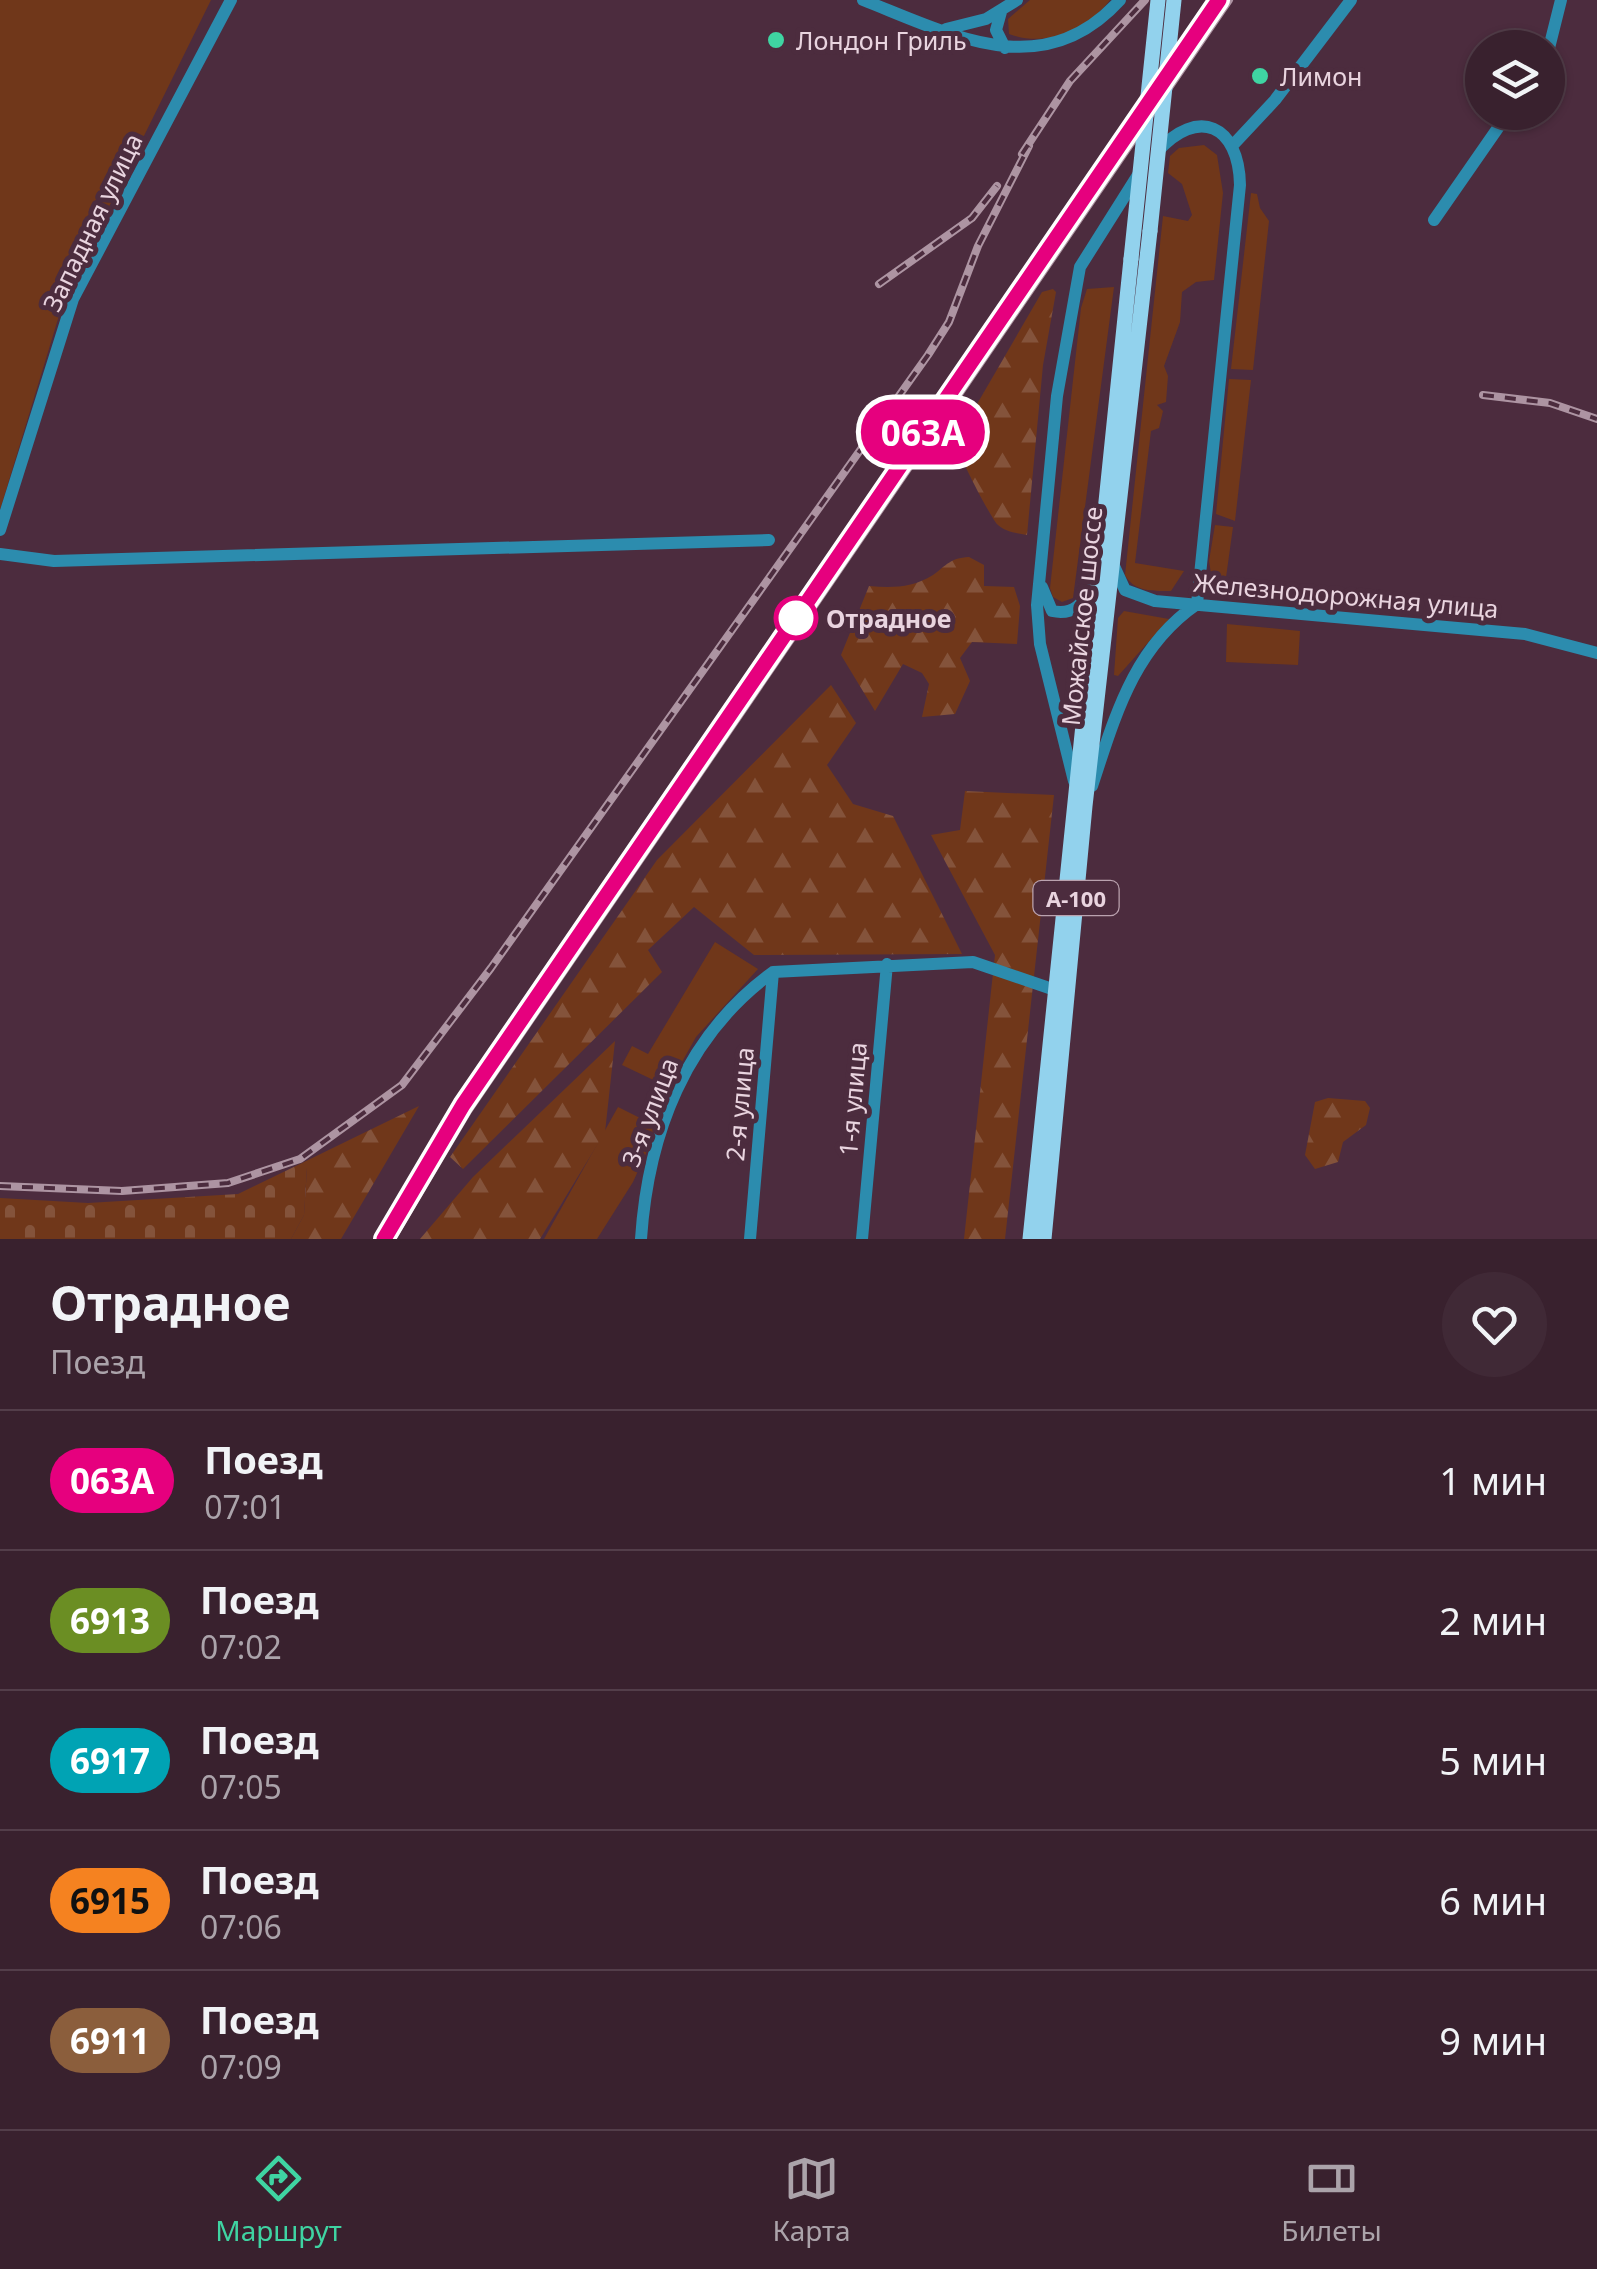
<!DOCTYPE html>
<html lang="ru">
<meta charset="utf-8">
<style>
body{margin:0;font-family:"Noto Sans",sans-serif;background:#402936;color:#f1f3f6;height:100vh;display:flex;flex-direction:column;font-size:38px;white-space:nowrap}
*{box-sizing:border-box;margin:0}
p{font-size:32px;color:#aba3aa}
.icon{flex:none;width:55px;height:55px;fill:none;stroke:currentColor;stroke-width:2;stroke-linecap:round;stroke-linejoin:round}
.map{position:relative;height:1239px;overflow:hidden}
.details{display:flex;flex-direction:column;background:#39212e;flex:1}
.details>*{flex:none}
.badge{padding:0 20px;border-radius:32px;font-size:35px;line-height:65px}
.tools{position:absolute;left:1465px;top:30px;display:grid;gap:20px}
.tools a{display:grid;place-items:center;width:100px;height:100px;border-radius:50%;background:#39212e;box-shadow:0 2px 8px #0004,0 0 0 2px #533e4a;font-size:50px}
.map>.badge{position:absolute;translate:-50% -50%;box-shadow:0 0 0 5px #fff}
.round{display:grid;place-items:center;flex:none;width:105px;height:105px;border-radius:52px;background:#402936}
.head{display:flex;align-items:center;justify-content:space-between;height:170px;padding:0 50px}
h1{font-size:48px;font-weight:700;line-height:75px}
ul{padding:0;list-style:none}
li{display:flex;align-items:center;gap:30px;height:140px;padding:0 50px;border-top:2px solid #533e4a}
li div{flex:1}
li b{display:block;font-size:38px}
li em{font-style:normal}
li .badge{min-width:110px;font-weight:700;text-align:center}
.tab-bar{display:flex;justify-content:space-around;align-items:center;height:140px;border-top:2px solid #533e4a;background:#39212e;font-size:28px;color:#aba3aa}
.tab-bar a{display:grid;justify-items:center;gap:5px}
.tab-bar .current{color:#3fd4a2}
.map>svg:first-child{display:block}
</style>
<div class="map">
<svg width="1597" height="1239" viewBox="0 0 1597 1239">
<defs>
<pattern id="forest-firs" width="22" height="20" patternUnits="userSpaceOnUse" patternTransform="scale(2.5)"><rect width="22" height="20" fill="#70371a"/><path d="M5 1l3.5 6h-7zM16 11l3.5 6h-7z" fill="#84533b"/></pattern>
<pattern id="cemetery-stones" width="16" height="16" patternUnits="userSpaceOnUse" patternTransform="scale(2.5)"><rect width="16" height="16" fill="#70371a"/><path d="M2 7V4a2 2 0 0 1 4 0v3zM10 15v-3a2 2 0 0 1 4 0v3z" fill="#84533b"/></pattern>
</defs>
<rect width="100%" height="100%" fill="#4c2c3e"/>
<path fill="#70371a" d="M0,0H211L65,296L0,510Z
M1030,0H1110C1087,30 1046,48 1009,34L1008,19Z
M1204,145L1217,155L1223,193L1214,280L1196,282L1182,292L1180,322L1164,366L1168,376L1166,402L1157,405L1163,411L1159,428L1151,431L1135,563L1184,571L1171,591C1153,591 1134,592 1125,575L1163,216L1188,221L1192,215L1182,184L1168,173L1170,156L1179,148Z
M1251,193L1257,194L1260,208L1269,221L1253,370L1231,369Z
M1114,287L1073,598L1062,602L1053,597L1050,588L1081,308L1087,289Z
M1229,379L1251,380L1235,521L1216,514Z
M1215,525L1233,527L1224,592L1213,586L1209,561Z
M1124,611L1169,619L1118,676L1114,675L1118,618Z
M1227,624L1300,631L1298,665L1226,662Z
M715,942L758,969L696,1037L668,1087L622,1065L632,1046L648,1054Z
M618,1107L658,1127L633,1182L597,1239H544Z"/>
<path fill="url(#forest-firs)" d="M1053,289L1056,292L1043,365L1027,535C1016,533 1006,532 998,525C992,521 955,448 955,442L1042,292Z
M969,557L984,565V586L1014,587L1020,606L1017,644L972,642L960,658L970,681L955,714L922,717L929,684L922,673L903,664L875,711L841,655L869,586C892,588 912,588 933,575C947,565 950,558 969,557Z
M831,685L856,723L827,765L853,804L893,816L962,954L754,955L694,907L648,950L662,972L463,1169L450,1157L657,860Z
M965,791L1054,795L1005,1239H964L995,955L931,835L960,830Z
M615,1041L605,1132L540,1239H420L473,1177Z
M1328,1098L1365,1101L1370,1108L1366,1125L1343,1142L1338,1162L1315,1169L1305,1155L1315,1102Z
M419,1106L341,1239H291L304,1215L307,1168L302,1163Z"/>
<path fill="url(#cemetery-stones)" d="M302,1163L307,1167L304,1215L291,1239H0V1198L88,1203L238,1194Z"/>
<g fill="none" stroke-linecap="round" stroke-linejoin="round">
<path stroke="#2c8cae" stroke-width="12" d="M863,0C952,35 1043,85 1120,0
M1001,12L996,30L1005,48
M946,29L986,19L1017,0
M1548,52L1561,0
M1233,145L1275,100L1351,0
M1434,220L1509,112
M0,530L73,299L231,0
M0,554L54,561L769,540
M1114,566L1125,590L1155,601L1525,634L1597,653
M1042,587L1052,611C1075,616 1083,602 1095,584
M1074,781L1040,644L1037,605L1057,396L1080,267L1138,175
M1092,786C1115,717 1133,648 1197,604L1240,185C1239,125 1198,106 1157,152
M773,972L973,962L1055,990
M641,1239C648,1134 685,1036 773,972
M750,1239L773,972
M862,1239L887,964"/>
<path stroke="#92d2ed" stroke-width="15" d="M1030,1239L1131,259
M1044,1239L1085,806L1150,231"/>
<g stroke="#ad94a2" stroke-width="8">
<path id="rail" d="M1022,154L1070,81L1145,0
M879,284L972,218L997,186
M1483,395L1550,403L1597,419
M0,1186L122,1191L228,1183L300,1159L402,1085L491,968L928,355L949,322L978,246L1029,146
M392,1239L468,1111L1229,0"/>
</g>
<use href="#rail" stroke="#4c2c3e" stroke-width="4" stroke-dasharray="11" stroke-linecap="butt"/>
<path stroke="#92d2ed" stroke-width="15" d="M1150,231L1174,0
M1131,259L1158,0"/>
</g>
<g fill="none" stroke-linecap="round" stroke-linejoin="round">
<g stroke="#fff" stroke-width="22">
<path id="line" d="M384,1239L463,1105L1219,0"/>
</g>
<use href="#line" stroke="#e6007e" stroke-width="15"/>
</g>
<g fill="#3fd4a2" stroke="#4c2c3e" stroke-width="4">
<circle cx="776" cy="40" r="10"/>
<circle cx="1260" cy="76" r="10"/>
</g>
<circle fill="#fff" stroke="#e6007e" stroke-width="5" cx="796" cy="618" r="20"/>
<g text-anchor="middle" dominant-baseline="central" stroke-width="10" stroke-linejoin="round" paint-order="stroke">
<rect fill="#4c2c3e" stroke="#baa2af" stroke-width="2.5" x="1033.5" y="881" width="85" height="34" rx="8"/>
<g font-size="22" font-weight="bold" fill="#e9d4df">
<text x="1076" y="898">А-100</text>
</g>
<g font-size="25" fill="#e9d4df" stroke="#4c2c3e" text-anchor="start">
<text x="796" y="40">Лондон Гриль</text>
<text x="1280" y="76">Лимон</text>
</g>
<g font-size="25" fill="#e9d4df" stroke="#4c2c3e">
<text transform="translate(92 222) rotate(-64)">Западная улица</text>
<text transform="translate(1346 595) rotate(5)">Железнодорожная улица</text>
<text transform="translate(1081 616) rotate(-84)">Можайское шоссе</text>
<text transform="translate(852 1099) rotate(-85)">1-я улица</text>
<text transform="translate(739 1104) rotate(-85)">2-я улица</text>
<text transform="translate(649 1112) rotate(-69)">3-я улица</text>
</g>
<g font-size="25" font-weight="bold" fill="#e9d4df" stroke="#4c2c3e" text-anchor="start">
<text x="826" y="618">Отрадное</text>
</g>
</g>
</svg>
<div class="tools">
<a><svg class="icon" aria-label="layers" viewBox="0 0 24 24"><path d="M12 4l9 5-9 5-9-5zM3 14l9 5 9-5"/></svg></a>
</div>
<b class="badge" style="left:923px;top:432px;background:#e6007e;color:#fff">063А</b>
</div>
<section class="details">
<div class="head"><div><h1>Отрадное</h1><p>Поезд</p></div><a class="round"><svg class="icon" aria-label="heart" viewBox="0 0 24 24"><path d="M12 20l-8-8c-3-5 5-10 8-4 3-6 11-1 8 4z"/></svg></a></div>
<ul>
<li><span class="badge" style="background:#e6007e;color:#fff">063А</span><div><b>Поезд</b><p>07:01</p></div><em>1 мин</em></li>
<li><span class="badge" style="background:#6b8e23;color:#fff">6913</span><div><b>Поезд</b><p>07:02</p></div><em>2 мин</em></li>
<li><span class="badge" style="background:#00a3b4;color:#fff">6917</span><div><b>Поезд</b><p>07:05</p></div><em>5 мин</em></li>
<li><span class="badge" style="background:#f58220;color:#111">6915</span><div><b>Поезд</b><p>07:06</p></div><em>6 мин</em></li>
<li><span class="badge" style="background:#8b5e3c;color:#fff">6911</span><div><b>Поезд</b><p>07:09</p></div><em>9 мин</em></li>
</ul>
</section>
<nav class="tab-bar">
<a class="current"><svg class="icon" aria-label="directions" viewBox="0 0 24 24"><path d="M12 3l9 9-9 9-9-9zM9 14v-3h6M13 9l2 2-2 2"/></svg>Маршрут</a>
<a><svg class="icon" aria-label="map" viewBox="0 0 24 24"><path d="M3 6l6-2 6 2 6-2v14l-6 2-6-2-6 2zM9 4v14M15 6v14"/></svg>Карта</a>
<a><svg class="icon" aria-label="tickets" viewBox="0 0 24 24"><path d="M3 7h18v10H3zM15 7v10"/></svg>Билеты</a>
</nav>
